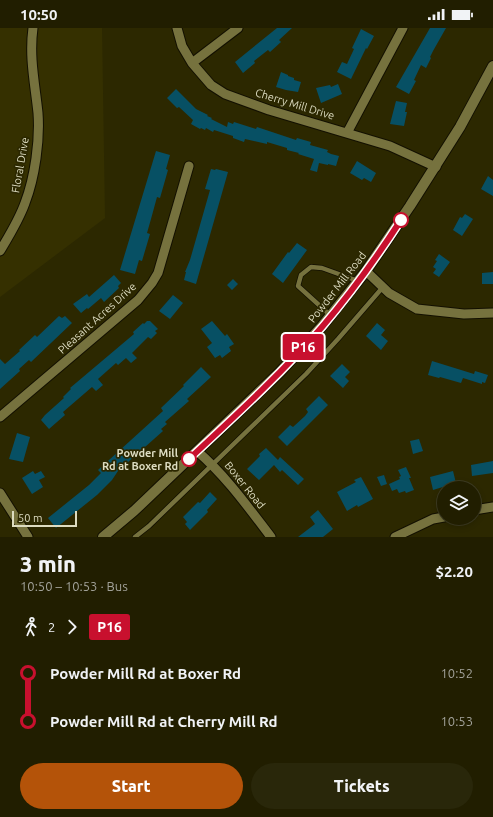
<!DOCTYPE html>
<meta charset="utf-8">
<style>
body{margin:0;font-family:Ubuntu,sans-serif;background:#29270a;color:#f1f3f6;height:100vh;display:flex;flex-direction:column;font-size:15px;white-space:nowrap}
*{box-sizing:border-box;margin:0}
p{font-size:13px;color:#a2a299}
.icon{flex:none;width:22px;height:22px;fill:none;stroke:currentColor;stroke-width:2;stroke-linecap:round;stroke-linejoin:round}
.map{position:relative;height:509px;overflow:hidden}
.side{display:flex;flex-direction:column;background:#211e00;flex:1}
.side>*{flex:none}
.badge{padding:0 8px;border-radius:3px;font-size:14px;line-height:26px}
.buttons{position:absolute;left:437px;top:453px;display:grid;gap:8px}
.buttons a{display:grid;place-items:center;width:44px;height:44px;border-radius:50%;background:#211e00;box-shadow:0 2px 6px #0003,0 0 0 1px #3e3c22;font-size:20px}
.scale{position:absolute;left:12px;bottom:10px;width:65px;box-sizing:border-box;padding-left:4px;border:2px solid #dddcc1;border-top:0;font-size:11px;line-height:14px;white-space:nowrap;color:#dddcc1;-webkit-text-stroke:3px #2c2800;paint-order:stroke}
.map>.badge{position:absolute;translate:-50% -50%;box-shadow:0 0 0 2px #fff}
.legs{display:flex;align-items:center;gap:6px;height:44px;padding:0 20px;font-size:13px}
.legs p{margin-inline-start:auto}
.head{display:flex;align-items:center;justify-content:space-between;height:68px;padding:0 20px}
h1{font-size:22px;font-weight:800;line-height:30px}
.primary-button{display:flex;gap:8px;margin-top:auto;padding:8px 20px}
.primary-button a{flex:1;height:46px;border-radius:24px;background:#b45309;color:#fff;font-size:16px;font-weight:800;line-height:46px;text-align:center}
.primary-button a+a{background:#29270a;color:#f1f3f6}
ul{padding:0 20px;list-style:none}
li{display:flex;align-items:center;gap:14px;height:48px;font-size:15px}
li i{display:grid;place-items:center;width:6px;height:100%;margin:0 5px;background:currentColor}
li i::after{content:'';width:10px;height:10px;margin:-5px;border:3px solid;border-radius:50%;background:#211e00}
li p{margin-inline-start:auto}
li:first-child i{background:linear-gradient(#0000 50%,currentColor 0)}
li:last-child i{background:linear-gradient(currentColor 50%,#0000 0)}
.status{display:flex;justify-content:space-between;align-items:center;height:28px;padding:0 20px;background:#211e00;direction:ltr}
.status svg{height:11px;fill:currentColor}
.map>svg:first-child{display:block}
</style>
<div class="status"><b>10:50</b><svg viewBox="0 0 49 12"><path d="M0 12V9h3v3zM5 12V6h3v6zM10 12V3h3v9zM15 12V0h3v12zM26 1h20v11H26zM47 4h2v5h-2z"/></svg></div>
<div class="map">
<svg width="493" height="509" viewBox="0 0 493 509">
<rect width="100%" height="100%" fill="#2c2800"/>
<path fill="#353000" d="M0,0H102L105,190L0,269Z"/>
<path fill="#075064" d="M277,0H292L279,12L281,14L270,24L268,22L254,33L255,35L243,45L235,34Z
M430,0H446L433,23L430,29L431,30L426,40L421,37L414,52L416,53L409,66L396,59Z
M361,1L374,8L367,21L366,20L351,51L337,44L342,34L347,36L354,21L352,20Z
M281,44L288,47V48L294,50V52L301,54L298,64L286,62L276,59Z
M338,56L342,66L321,75L316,60L330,57L331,59Z
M176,61L196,81L208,87L207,88L212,90L211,91L227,99L228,94L233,96L234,94L256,101L257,99L296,112L297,110L311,114L310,117L328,122L327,124L331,126L339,128L336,138L328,136V137L319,135L317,144L310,142L314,131L298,126L299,125L287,122V120L267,114V116L245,111L244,114L233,110V108L214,102L213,104L206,100L205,102L201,100L200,101L191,96L193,92L179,79L177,80L167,70Z
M396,73L407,75L405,84H407L404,98L390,96Z
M156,123L170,127L166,141L168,142L160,170L157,169L151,191L147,205L150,206L142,233L139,232L135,246L120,242Z
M357,133L376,145L371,154L364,150L362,152L350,145Z
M211,141L215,142L216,141L228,144L196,256L184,252L186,244H185L190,232L210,162L205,161Z
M488,148L493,152V168L481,161Z
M465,186L473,191L462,208L453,202L460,189L462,190Z
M297,215L307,222L283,255L272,246L288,224L289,225Z
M439,226L450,234L439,249L433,245L436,241L433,239L437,233L435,232Z
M493,244V256H482V245Z
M114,247L121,255L118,258L119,260L104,274L101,270L88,281L87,280L81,285L73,276L87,266L89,269Z
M233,251L238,256L232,262L227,257Z
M173,267L183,275L170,291L159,283Z
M59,288L62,290L65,288L72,295L31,334L29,332L19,341L20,343L0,361V331L5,336L20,323L19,322L35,307L37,309Z
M147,293H150L158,301L155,303L157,305L151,311L148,309L132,325L137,330L131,335L126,330L118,337L116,335L98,351L103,357L96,363L92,359L63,384L65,387L49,401L41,392L45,387L64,370L63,369L71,361L70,360L134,306L133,304L143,295L144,296Z
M212,293L225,308L227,306L234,316L229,319L231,323L222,330L220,327L215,330L207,319L212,315L201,301Z
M377,295L385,302L381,307L388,313L381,322L366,308Z
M432,333L474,346L475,343L488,347L485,355L482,354V356L463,350L461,355L440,349L439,350L428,347Z
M342,336L350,344L345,349L349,353L343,360L330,348Z
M201,339L211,349L187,371L189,373L165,394L167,396L161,401L163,403L118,443L112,452L97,467L56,500L48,490L89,457L101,445L98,442L163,383L161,380L162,379L184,358L183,357Z
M319,368L328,377L287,418L278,409L290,397L293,399L305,388L308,384L306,381Z
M17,405L30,409L23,434L9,431Z
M419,411L423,423L413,426L410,413Z
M266,420L278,432L280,429L304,451L298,457L282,442L280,444L274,437L259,452L247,441L260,428L259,426Z
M493,433V445L472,448L471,437Z
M406,439L411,450H409L414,462L406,465L405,463L399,465L397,461L392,463L389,456L400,451L399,449L401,448L398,442Z
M33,443L35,446L41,443L45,449L39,452L43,459L32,466L22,450Z
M453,443L456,455L433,462L430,449Z
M384,447L387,456L381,458L377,449Z
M361,449L373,471L358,479L357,477L347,483L337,464L356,454L354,452Z
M210,464L217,471L207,482L208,484L190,502L185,496L187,494L183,489L198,474L200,475Z
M318,482L333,501L323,509H298L315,496L310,489Z"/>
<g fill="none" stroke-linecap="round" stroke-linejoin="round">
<g stroke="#131000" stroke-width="6">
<path id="service" d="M330,287L298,258L301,247L311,239L322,240L358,253
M135,509L149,498L306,346L338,311L383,259"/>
</g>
<g stroke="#131000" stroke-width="11">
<path id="minor" d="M177,0L182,18L192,35L211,57L225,66L269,82L390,118L436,139
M192,35L238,0
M347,105L403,0
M0,223C9,208 19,192 25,175C35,149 40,112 38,85C35,56 29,29 33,0
M366,243L389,265L417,281L464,286L493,285
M0,389L138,272L152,255L158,245L189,138
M197,423C226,448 248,479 271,509
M0,465L28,509
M474,482L493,479
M395,509L433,491L444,489"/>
</g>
<g stroke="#131000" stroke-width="12">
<path id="secondary" d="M103,509L134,483L197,423L280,344L322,298L366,243L410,178L460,99L493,38"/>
</g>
<use href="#service" stroke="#76723e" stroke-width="4.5"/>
<use href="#minor" stroke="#76723e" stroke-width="9"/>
<use href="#secondary" stroke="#76723e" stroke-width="10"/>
</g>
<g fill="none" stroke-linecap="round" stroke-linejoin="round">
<g stroke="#fff" stroke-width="9">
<path id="line-1" d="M189,431C234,389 281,346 322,299C351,265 377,229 401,192"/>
</g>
<use href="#line-1" stroke="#c8102e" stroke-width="6"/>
</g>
<g fill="#fff" stroke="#c8102e" stroke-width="2">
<circle cx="401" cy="192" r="7"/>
<circle cx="189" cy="431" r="7"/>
</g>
<g text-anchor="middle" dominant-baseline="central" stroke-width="3.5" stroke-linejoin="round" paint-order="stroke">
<g font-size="11" fill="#dddcc1" stroke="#2c2800">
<text transform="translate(295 76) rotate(17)">Cherry Mill Drive</text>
<text transform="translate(20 137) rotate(-80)">Floral Drive</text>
<text transform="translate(337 259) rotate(-52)">Powder Mill Road</text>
<text transform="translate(97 290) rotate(-42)">Pleasant Acres Drive</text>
<text transform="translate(245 457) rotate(51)">Boxer Road</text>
</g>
<g font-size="11" font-weight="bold" fill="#dddcc1" stroke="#2c2800" text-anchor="end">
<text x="178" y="425">Powder Mill<tspan x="178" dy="13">Rd at Boxer Rd</tspan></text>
</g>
</g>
</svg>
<div class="buttons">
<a><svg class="icon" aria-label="layers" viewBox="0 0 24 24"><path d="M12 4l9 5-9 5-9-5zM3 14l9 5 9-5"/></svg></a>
</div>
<div class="scale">50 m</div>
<b class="badge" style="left:303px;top:319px;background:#c8102e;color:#fff">P16</b>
</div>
<section class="side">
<div class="head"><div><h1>3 min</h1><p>10:50 – 10:53 · Bus</p></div><b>$2.20</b></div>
<div class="legs"><svg class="icon" aria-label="walk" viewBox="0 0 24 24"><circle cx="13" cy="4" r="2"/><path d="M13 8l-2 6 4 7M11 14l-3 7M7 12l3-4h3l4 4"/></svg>2<svg class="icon" aria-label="forward" viewBox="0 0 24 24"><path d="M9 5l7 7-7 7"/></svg><b class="badge" style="background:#c8102e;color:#fff">P16</b></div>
<ul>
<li><i style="color:#c8102e"></i><b>Powder Mill Rd at Boxer Rd</b><p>10:52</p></li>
<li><i style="color:#c8102e"></i><b>Powder Mill Rd at Cherry Mill Rd</b><p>10:53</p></li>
</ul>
<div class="primary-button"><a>Start</a><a>Tickets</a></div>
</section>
